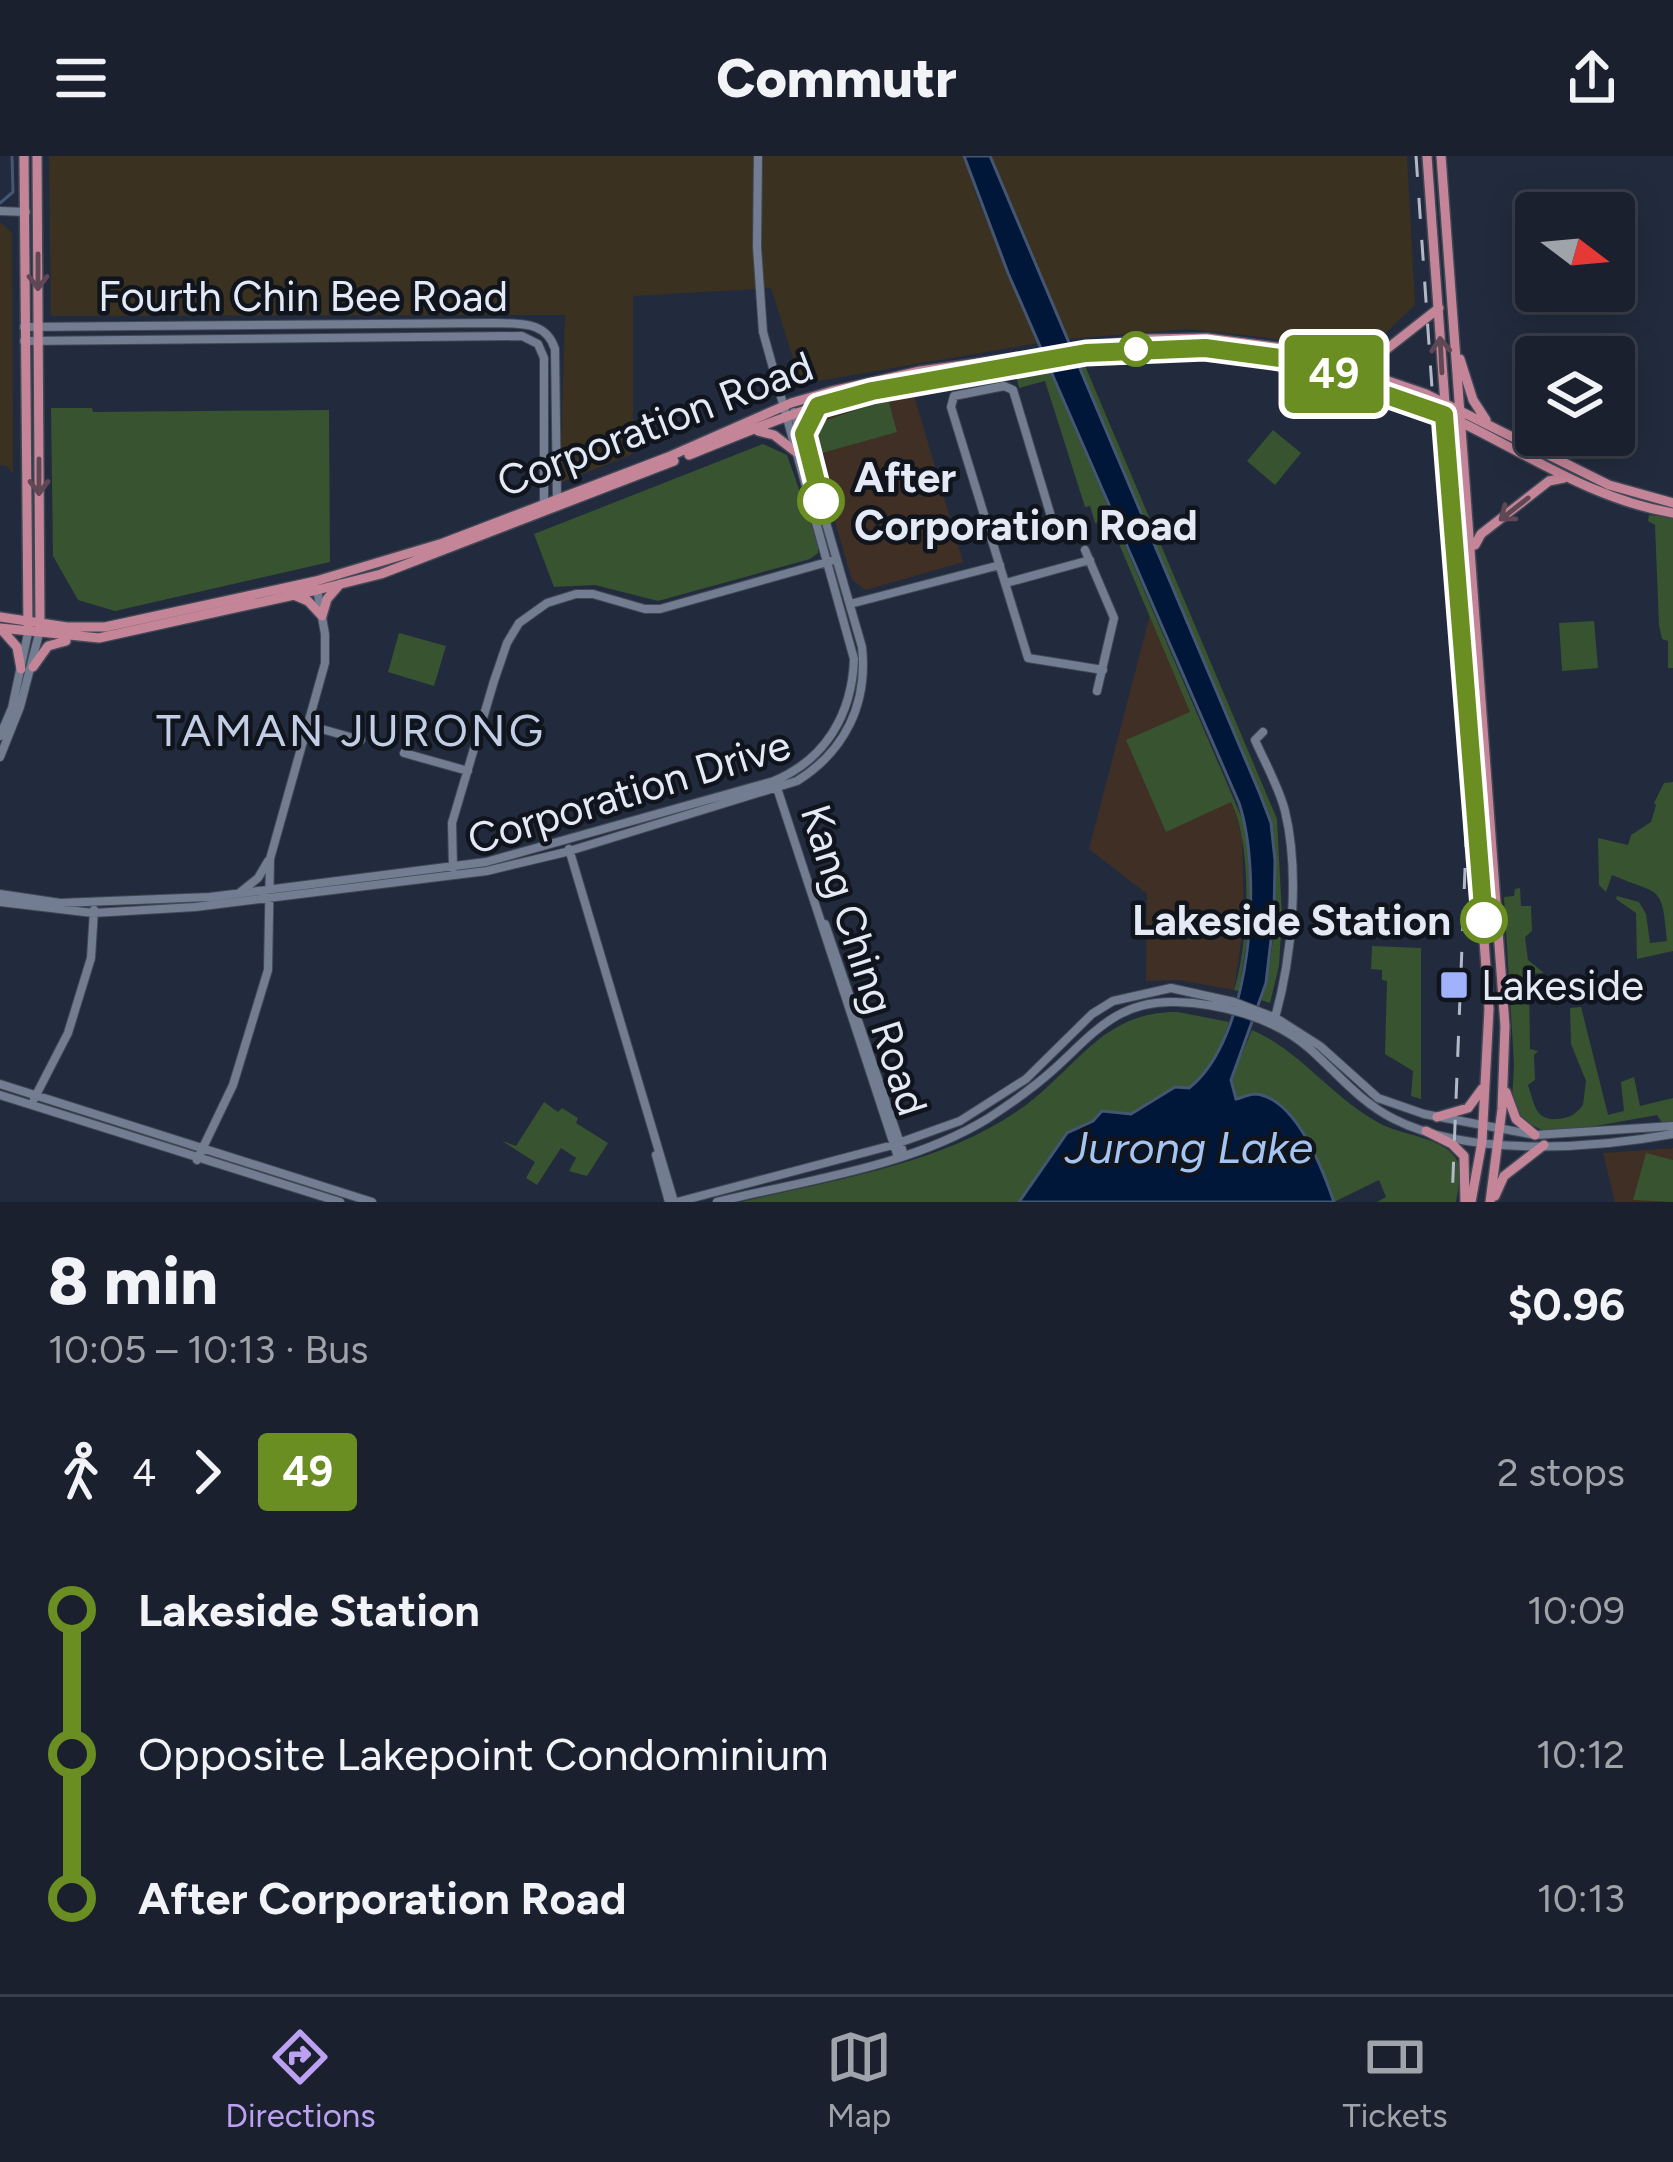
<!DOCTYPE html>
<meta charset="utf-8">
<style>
body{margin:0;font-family:Figtree,sans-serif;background:#272d3a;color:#f1f3f6;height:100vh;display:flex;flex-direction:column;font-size:45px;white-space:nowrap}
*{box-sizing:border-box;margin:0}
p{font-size:39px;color:#9fa3aa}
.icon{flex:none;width:66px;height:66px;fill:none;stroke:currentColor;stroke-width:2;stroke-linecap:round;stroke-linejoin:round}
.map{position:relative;height:1046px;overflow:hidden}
.details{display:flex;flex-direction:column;background:#1a202e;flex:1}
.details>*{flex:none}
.badge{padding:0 24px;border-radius:9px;font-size:42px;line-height:78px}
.needle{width:78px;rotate:106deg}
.fabs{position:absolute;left:1515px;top:36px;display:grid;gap:24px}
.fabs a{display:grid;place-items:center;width:120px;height:120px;border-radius:12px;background:#1a202e;box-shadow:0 6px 30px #0003,0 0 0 3px #383e4a;font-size:60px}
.map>.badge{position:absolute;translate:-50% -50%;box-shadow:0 0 0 6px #fff}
.legs{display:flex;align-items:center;gap:18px;height:132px;padding:0 48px;font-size:39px}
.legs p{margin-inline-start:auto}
.head{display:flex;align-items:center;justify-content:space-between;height:204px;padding:0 48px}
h1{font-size:66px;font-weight:800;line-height:90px}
ul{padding:0 48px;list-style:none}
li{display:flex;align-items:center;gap:42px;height:144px;font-size:45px}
li i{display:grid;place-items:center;width:18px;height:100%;margin:0 15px;background:currentColor}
li i::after{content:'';width:30px;height:30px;margin:-15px;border:9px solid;border-radius:50%;background:#1a202e}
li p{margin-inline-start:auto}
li:first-child i{background:linear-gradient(#0000 50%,currentColor 0)}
li:last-child i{background:linear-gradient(currentColor 50%,#0000 0)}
header{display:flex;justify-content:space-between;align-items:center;height:156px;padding:0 48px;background:#1a202e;font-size:54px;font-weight:800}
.tab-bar{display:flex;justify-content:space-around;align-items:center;height:168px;border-top:3px solid #383e4a;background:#1a202e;font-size:33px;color:#9fa3aa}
.tab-bar a{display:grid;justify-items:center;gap:6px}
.tab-bar .on{color:#bca0f2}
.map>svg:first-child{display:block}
</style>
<header><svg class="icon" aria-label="menu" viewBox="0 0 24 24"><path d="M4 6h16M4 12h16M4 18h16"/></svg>Commutr<svg class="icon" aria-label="share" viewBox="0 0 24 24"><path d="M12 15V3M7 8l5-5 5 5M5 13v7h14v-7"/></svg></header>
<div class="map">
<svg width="1673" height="1046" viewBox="0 0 1673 1046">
<rect width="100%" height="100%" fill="#222b3d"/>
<path fill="#3b3121" d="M49,0H964L977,42L1039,187L801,228L771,132L633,140V298L560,327L565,159L51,160Z
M990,0H1407L1415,149L1358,203L1270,182L1188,173L1067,183Z
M0,66L12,77L13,318L7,310L0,309Z"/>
<path fill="#3f2f24" d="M913,236L963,406L866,434L852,424L813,290V262L858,245Z
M1150,459L1232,646L1242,680L1244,766L1234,834L1179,824L1146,825L1147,738L1089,693Z
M1673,992V1046H1615L1603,997Z"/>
<path fill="#38532f" d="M1083,205L1277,663L1282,760L1279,810L1270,847L1261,844C1278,788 1278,724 1271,667L1078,208Z
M1049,213L1247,674L1251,755L1239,835L1234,834C1249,787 1253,690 1231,646L1166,676L1126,584L1190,556L1109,364L1095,367L1090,350L1085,351L1045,225L1019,232L1016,220Z
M888,243L897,276L822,297L815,276L824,265Z
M51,252H92L93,256L329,254L330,406L115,455L78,444L53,400Z
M1273,274L1301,297L1275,329L1247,305Z
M763,288L787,299L818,387V397L810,403L658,445L595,429L554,431L534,378Z
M1649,359L1673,362V512H1668V485L1662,483L1659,469L1655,369L1648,365Z
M1594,465L1598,512L1562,515L1559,467Z
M399,477L446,490L434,530L388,516Z
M1673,626V795L1637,803L1636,757L1616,743L1617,740L1639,746L1646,758L1650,787L1667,785C1662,726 1660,740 1612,719L1606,736L1599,729L1598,682L1628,689L1631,679L1651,666L1656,649L1654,647L1664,627Z
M1520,732L1521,750H1531L1532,775L1525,781L1528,804L1544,817L1529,818L1530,893L1538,895L1534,899L1535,924L1528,929C1534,945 1534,965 1557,963C1570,962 1575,959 1583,949L1586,925L1571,888L1570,852L1581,851L1608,959L1624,955L1621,926L1634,921L1640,950L1673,942V970L1665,971L1657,959L1551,978L1525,966L1517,958L1512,945L1514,908L1504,741L1514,740L1515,733Z
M1372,790L1421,792V943L1411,940L1413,915L1385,898L1387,825L1382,824V814L1371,813Z
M1178,856L1229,866L1213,910L1189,932L1175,931L1131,958L1102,955L1093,965L1068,977L1019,1046H741C836,1023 946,1008 1026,949C1080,908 1104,855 1178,856Z
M1252,874C1302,896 1332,942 1379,967C1400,979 1441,981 1455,1001C1464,1014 1458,1032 1456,1046H1377L1386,1041L1379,1024L1334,1046C1321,1007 1305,978 1277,947L1235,944L1231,924Z
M544,946L558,956L562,952L578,962L576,967L608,987L587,1020L569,1015L576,1002L561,992L537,1029L526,1022L535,1006L502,985L516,990Z
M1646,997L1673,1004V1046L1633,1044Z"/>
<path fill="#00173a" stroke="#445672" stroke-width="3" d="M964,0H990L1260,638L1271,667L1275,704L1274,758L1266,827L1231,924L1236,943C1242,942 1248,938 1255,938C1296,941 1323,1014 1334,1046H1019L1067,977L1093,965L1102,955L1131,958L1175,931L1189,932C1252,883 1263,719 1239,647L1008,117Z"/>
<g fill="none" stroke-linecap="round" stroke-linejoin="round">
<path stroke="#445672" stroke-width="3" d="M0,47L13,36L12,0"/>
<g stroke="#404755" stroke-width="10">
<path id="minor" d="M0,55L26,56
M24,171L495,167C521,168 546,165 555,193L557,344
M24,185L522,180L538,188L544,202V348
M1056,377L1013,234L1004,230L954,240L951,251L1028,502L1103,514
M1085,394L1114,462L1097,535
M1006,427L1090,404
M850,448L1000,409
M307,569L361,584
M1263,576L1255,584C1265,607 1279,631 1285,655C1300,717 1292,801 1275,862
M0,580L12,552L28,477
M404,597L468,615
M0,601L20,551L39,478
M777,632L898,1001
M569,693L674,1046
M453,712L452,667L494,525L507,487L519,467L547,447L576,438H593L645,453H660L831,405
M0,738L60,747L210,741L486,706L774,625C826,603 852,558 854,503L763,176L757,91L758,0
M238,738L258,722L268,705
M0,746L93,757L195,751L487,715L566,696L797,625C845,595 868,548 862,491L794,256
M825,768L904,999
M0,928L372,1046
M0,939L340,1046
M34,943L68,877L91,802L94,754
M656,999L669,1046
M197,1004L233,929L268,814L270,703L325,507V478L317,433
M677,1046L893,989L960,965L1026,923L1092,858L1113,845L1171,832L1234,846L1276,862L1320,890L1378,942L1424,958L1535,979L1673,970
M717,1046C806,1024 908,1011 987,963C1010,948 1032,933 1053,914C1092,879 1117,844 1175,846C1221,847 1275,862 1310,893C1338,918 1360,946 1394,963C1469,1001 1592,993 1673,978"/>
</g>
<g stroke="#404755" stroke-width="12">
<path id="major" d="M24,0L28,471
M37,0L40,473
M1427,0L1489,853L1482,986L1471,1046
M1441,0L1505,870L1502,953L1490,1046
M1460,203L1473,244L1486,264
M1356,210L1374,203L1439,152
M758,275L774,279L796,296
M805,289L806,270L818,250
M689,299C748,275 808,250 870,235C920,224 971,216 1022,208C1107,195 1190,185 1276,201C1323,210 1369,230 1414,246C1503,279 1577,341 1673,357
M1475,389L1481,378L1549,325L1564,322
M294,439L308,445L322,460L327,443L340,428
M0,461L67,471H105L316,425L443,387L668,301L791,247L832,235L920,215L1147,183L1207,182L1283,192L1324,203L1426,238L1609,329L1673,347
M0,472L99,482L317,434L381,418L674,305
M1,473L17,491L21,513
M33,511L48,490L66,485
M1506,936L1516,963L1535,979
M1437,961L1468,952L1482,933
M1426,975L1452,988L1464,1000L1465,1046
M1495,1040L1504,1020L1544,989"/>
</g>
<use href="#minor" stroke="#727d91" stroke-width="8"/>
<use href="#major" stroke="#c48598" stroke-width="9"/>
<path stroke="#b2b9c6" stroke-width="3" stroke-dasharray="21 21" stroke-linecap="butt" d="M1416,0L1432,232L1453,428L1466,688L1452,1046"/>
</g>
<defs><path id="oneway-shaft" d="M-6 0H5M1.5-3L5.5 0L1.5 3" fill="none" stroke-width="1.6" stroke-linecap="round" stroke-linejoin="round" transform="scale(3)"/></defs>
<g stroke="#614754">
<use href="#oneway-shaft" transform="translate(38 116) rotate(90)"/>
<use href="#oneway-shaft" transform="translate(1441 199) rotate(-93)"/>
<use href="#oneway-shaft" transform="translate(39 321) rotate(90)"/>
<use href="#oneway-shaft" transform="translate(1514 353) rotate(142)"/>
</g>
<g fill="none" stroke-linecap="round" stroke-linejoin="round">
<g stroke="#fff" stroke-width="27">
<path id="line-1" d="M821,345L804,278L818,250L872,235L1086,197L1205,192L1280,202L1444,259L1484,764"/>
</g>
<use href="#line-1" stroke="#6b8e23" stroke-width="18"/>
</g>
<g fill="#fff" stroke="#6b8e23" stroke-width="6">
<circle cx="1136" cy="193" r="15"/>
<circle cx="821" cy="345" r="21"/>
<circle cx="1484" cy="764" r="21"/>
</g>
<rect fill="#a1b2fd" stroke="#10141c" stroke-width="4.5" x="1439" y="814" width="30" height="30" rx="6"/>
<g text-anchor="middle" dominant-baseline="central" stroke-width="9" stroke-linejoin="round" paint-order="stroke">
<g font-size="42" fill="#e3e9f5" stroke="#10141c">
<text x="303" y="140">Fourth Chin Bee Road</text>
<text transform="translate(655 268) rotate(-21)">Corporation Road</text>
<text transform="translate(629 636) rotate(-17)">Corporation Drive</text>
<text transform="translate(864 804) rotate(72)">Kang Ching Road</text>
</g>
<g font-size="42" font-weight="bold" fill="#e3e9f5" stroke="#10141c" text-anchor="start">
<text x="854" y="321">After<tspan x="854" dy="48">Corporation Road</tspan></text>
<text x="1451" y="764" text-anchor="end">Lakeside Station</text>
</g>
<g font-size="42" fill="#e3e9f5" stroke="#10141c" text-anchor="start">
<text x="1481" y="829">Lakeside</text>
</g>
<g font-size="45" letter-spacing="3" fill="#c2cee5" stroke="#10141c">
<text x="351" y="574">TAMAN JURONG</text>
</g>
<g font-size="45" font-style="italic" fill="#a4c4f2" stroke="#10141c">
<text x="1189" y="991">Jurong Lake</text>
</g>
</g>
</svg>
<div class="fabs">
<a><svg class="needle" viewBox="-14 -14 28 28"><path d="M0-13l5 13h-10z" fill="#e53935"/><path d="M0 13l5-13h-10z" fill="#9fa3aa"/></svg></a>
<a><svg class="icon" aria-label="layers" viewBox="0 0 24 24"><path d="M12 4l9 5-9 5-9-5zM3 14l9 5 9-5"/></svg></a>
</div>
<b class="badge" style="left:1334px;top:218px;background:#6b8e23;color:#fff">49</b>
</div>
<section class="details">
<div class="head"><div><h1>8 min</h1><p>10:05 – 10:13 · Bus</p></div><b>$0.96</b></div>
<div class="legs"><svg class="icon" aria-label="walk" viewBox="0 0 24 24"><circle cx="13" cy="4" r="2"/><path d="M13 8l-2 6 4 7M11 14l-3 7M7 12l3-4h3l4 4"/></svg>4<svg class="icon" aria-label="forward" viewBox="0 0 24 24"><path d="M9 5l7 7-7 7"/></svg><b class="badge" style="background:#6b8e23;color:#fff">49</b><p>2 stops</p></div>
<ul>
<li><i style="color:#6b8e23"></i><b>Lakeside Station</b><p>10:09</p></li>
<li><i style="color:#6b8e23"></i><span>Opposite Lakepoint Condominium</span><p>10:12</p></li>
<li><i style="color:#6b8e23"></i><b>After Corporation Road</b><p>10:13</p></li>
</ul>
</section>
<nav class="tab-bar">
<a class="on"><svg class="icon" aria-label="directions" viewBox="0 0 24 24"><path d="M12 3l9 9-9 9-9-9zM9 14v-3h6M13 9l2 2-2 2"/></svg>Directions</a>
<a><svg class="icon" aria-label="map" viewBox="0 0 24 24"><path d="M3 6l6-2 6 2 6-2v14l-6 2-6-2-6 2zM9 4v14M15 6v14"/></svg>Map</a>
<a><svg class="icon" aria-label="tickets" viewBox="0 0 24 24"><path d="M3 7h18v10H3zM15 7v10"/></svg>Tickets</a>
</nav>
